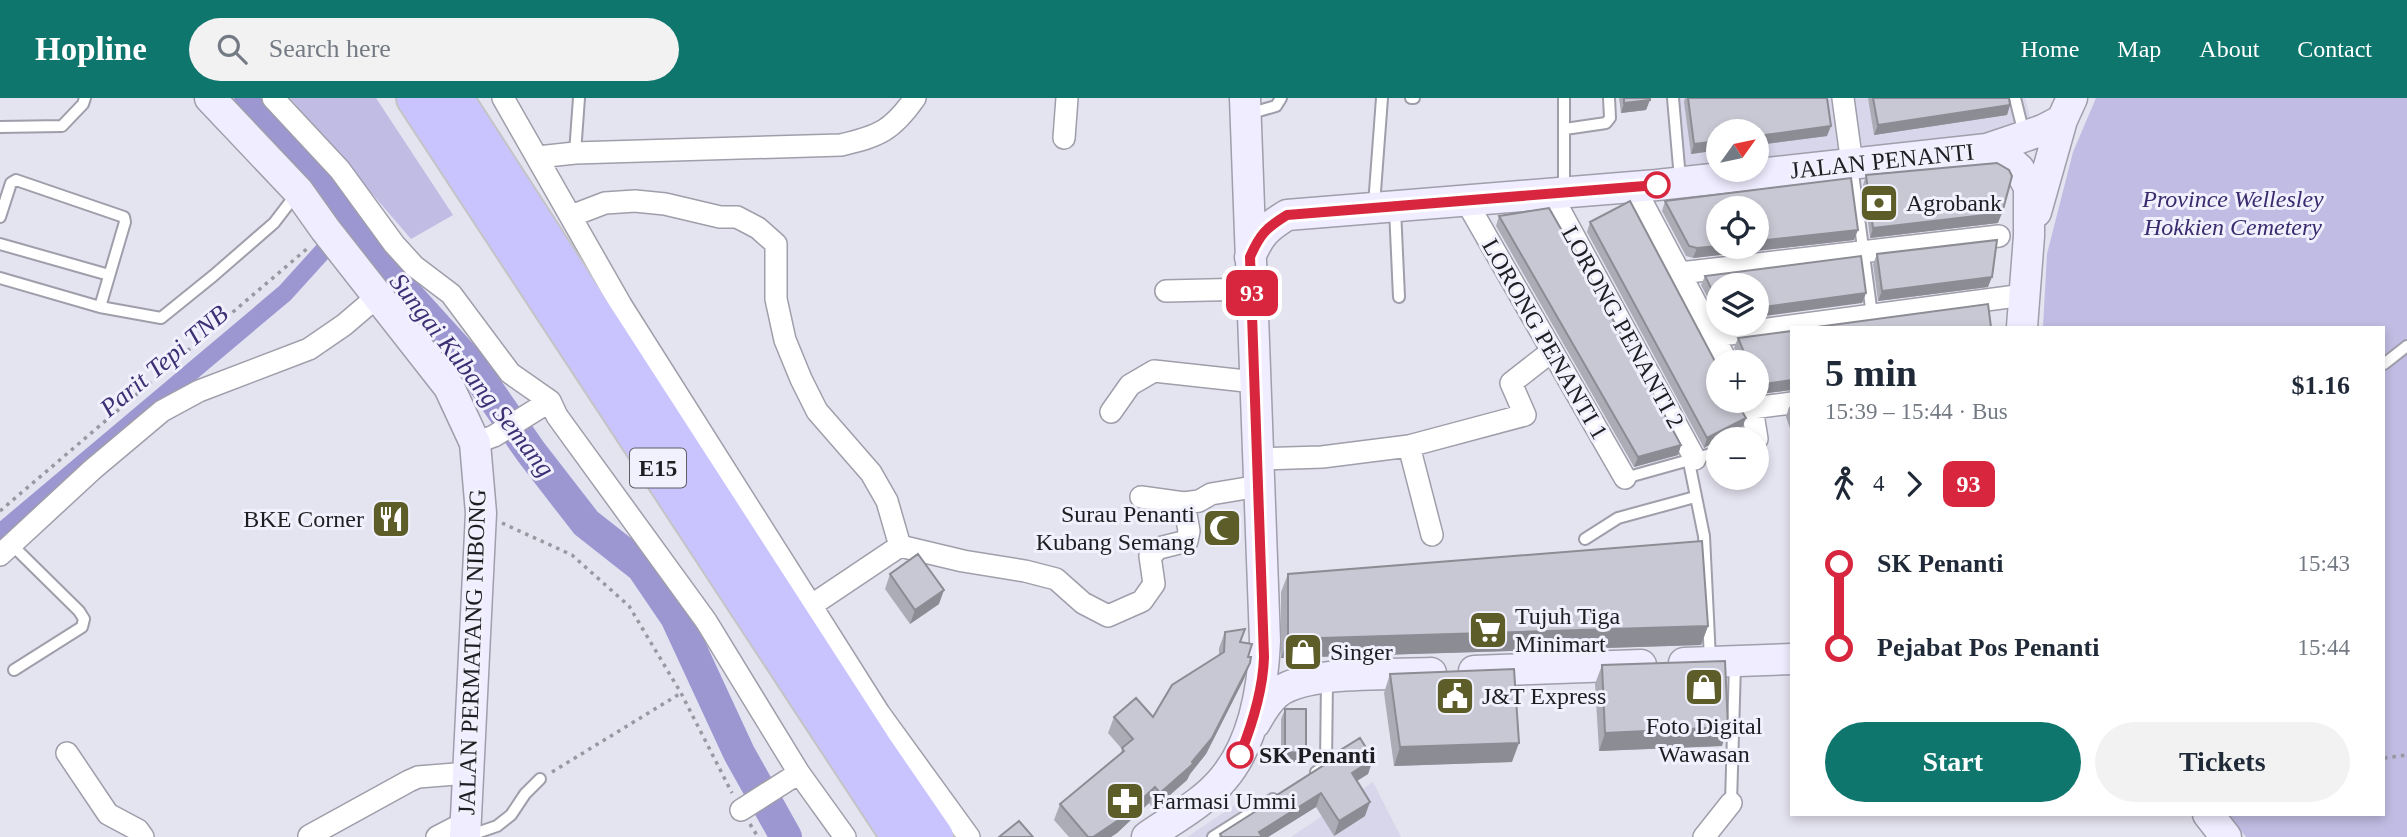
<!DOCTYPE html>
<meta charset="utf-8">
<style>
body{margin:0;font-family:Georgia,serif;background:#f2f2f3;color:#1f2937;height:100vh;display:flex;flex-direction:column;font-size:26px;white-space:nowrap}
*{box-sizing:border-box;margin:0}
p{font-size:23px;color:#747a83}
.icon{flex:none;width:38px;height:38px;fill:none;stroke:currentColor;stroke-width:2;stroke-linecap:round;stroke-linejoin:round}
.map{position:relative;flex:1;overflow:hidden}
.side{position:absolute;left:1790px;top:228px;width:595px;height:490px;display:flex;flex-direction:column;background:#fff;border-radius:0px;box-shadow:0 4px 10px #0003}
.side>*{flex:none}
.badge{padding:0 14px;border-radius:10px;font-size:24px;line-height:46px}
.needle{width:46px;rotate:57deg}
.buttons{position:absolute;left:1706px;top:21px;display:grid;gap:14px}
.buttons a{display:grid;place-items:center;width:63px;height:63px;border-radius:50%;background:#fff;box-shadow:0 4px 10px #0003;font-size:35px}
.map>.badge{position:absolute;translate:-50% -50%;box-shadow:0 0 0 4px #fff}
.legs{display:flex;align-items:center;gap:10px;height:77px;padding:0 35px;font-size:23px}
.legs p{margin-inline-start:auto}
.summary{display:flex;align-items:center;justify-content:space-between;height:119px;padding:0 35px}
h1{font-size:38px;font-weight:600;line-height:52px}
.button{display:flex;gap:14px;margin-top:auto;padding:14px 35px}
.button a{flex:1;height:80px;border-radius:42px;background:#0f766e;color:#fff;font-size:28px;font-weight:600;line-height:80px;text-align:center}
.button a+a{background:#f2f2f3;color:#1f2937}
ul{padding:0 35px;list-style:none}
li{display:flex;align-items:center;gap:24px;height:84px;font-size:26px}
li i{display:grid;place-items:center;width:10px;height:100%;margin:0 9px;background:currentColor}
li i::after{content:'';width:18px;height:18px;margin:-9px;border:5px solid;border-radius:50%;background:#fff}
li p{margin-inline-start:auto}
li:first-child i{background:linear-gradient(#0000 50%,currentColor 0)}
li:last-child i{background:linear-gradient(currentColor 50%,#0000 0)}
header{display:flex;align-items:center;gap:42px;box-sizing:border-box;height:98px;padding:0 35px;background:#0f766e;color:#fff}
header strong{font-size:33px}
nav{display:flex;gap:38px;margin-inline-start:auto;font-size:24px}
.search{width:490px;height:63px;background:#f2f2f3;display:flex;align-items:center;gap:18px;box-sizing:border-box;padding:0 24px;border-radius:38px;color:#747a83;font-size:26px}
.map>svg:first-child{display:block}
</style>
<header>
<strong>Hopline</strong>
<div class="search"><svg class="icon" aria-label="search" viewBox="0 0 24 24"><circle cx="10" cy="10" r="6"/><path d="M15 15l6 6"/></svg>Search here</div>
<nav><a>Home</a><a>Map</a><a>About</a><a>Contact</a></nav>
</header>
<div class="map">
<svg width="2407" height="739" viewBox="0 0 2407 739">
<rect width="100%" height="100%" fill="#e4e3f0"/>
<path fill="#d7d6ea" d="M1667,0H2025L2032,26L1983,39L1757,63V33H1718V67L1674,71Z
M1373,684L1401,739H1291Z
M1235,707L1256,739H1187Z"/>
<path fill="#c0bce3" d="M290,0H376L453,117L411,141Z
M2096,0H2407V739H2246L2228,716H2384V229H2043L2047,156L2073,54Z"/>
<g fill="none" stroke-linecap="round" stroke-linejoin="round">
<path stroke="#9d97d1" stroke-width="18" d="M0,435L285,195L352,121"/>
<path stroke="#9d97d1" stroke-width="32" d="M250,0L296,53L352,121L402,191L470,266L531,354L586,425L642,469L676,519L739,655L786,739"/>
<g stroke="#9f9eaa" stroke-width="14">
<path id="service" d="M1411,0H1414
M1564,0V92
M1673,0L1680,81
M2015,0L2024,36
M1248,16L1276,8L1281,0
M0,29L62,28L83,6L85,0
M1565,31L1606,25L1610,20L1609,0
M575,55L579,0
M1852,68L1872,217
M1374,107L1382,0
M1395,111L1399,199
M0,119L11,85L16,82L124,119L125,124L100,209
M0,146L109,177
M0,180L100,209L161,220L213,178L274,125L297,95
M2384,266L2407,248
M1689,364L1704,438L1710,561
M1625,380L1718,354
M1585,441L1618,420L1695,399
M12,447L79,513L84,521L82,529L14,572
M1316,674L1326,668L1327,580
M1731,705L1735,566
M468,738L497,728L511,717L525,696L540,681
M1213,739L1273,701"/>
</g>
<g stroke="#9f9eaa" stroke-width="24">
<path id="minor" d="M273,0L340,72L394,146L414,168L451,196L510,275L550,303L557,318L706,523L799,675L845,739
M503,0L621,207L879,615L969,739
M1843,0L1852,66
M1064,40L1067,0
M538,59L575,55L841,47C879,38 892,33 915,0
M1634,89L1727,264
M1551,96L1695,361
M1466,103L1625,380
M571,118L605,105L635,103L665,106L720,119H737L758,130L776,146V201L785,242L801,281L817,313L871,375L887,403L900,448
M1680,175L1999,138
M1166,193L1251,191
M1714,238L2024,197
M1748,303L1752,310L1757,341
M1752,310L1792,305
M1111,314L1130,287L1154,273L1255,284
M475,345L494,338L550,303
M1409,348L1432,437
M1258,361L1322,359L1409,348L1525,317L1511,285L1552,253
M1141,399L1184,405
M0,457L93,371L162,313L199,293L309,251L344,227L378,198
M812,507L900,448L963,463L1025,473L1056,481L1083,505L1108,518L1142,503L1154,486L1150,458L1159,450L1187,443L1189,433L1184,405L1199,403L1211,396L1259,388
M67,655L108,716L138,732L143,739
M741,712L799,675
M309,738L409,683L418,679L468,675
M437,739L466,724
M1704,739L1731,705"/>
</g>
<g stroke="#9f9eaa" stroke-width="33">
<path id="secondary" d="M210,0L298,93L325,131L449,289L475,345L481,415L465,739
M1987,51L2043,32L2062,22
M2036,114L2062,22L2072,0
M1250,159C1260,136 1266,130 1287,117L1657,87L1987,51L2008,61L2019,71L2029,89V138L2022,229
M1684,565L1792,561
M1474,573L1641,567
M1255,625C1261,614 1267,603 1277,595C1307,572 1392,577 1431,575
M2208,716L2226,739
M1147,739C1173,721 1204,705 1224,680C1254,644 1263,588 1265,543L1245,0"/>
</g>
<g stroke="#c4c4c6" stroke-width="42">
<path id="motorway" d="M416,0L901,739
M453,0L875,653L934,739"/>
</g>
<path stroke="#9898a1" stroke-width="3.5" stroke-dasharray="3.5 5" stroke-linecap="butt" d="M0,413L309,149
M502,425L572,457L629,508L681,595L732,695
M2384,660L2407,657
M552,674L681,595
M750,726L758,739"/>
<use href="#service" stroke="#fff" stroke-width="10"/>
<use href="#minor" stroke="#fff" stroke-width="21"/>
<use href="#secondary" stroke="#efedff" stroke-width="30"/>
<use href="#motorway" stroke="#c9c3fe" stroke-width="38"/>
</g>
<path fill="#acacb6" d="M1619,0H1650L1646,12L1621,15Z
M1685,0H1827V38L1691,56L1684,4Z
M1868,0H2009L2010,7L2007,17L1874,37Z
M1866,77L1998,125L1870,140L1863,87Z
M1665,103L1854,142L1693,160L1686,158L1662,113Z
M1499,118L1565,138L1681,347L1678,357L1634,369L1496,128Z
M1590,124L1742,330L1718,341L1704,350L1587,134Z
M1877,156L1988,189L1878,203L1873,166Z
M1705,178L1866,195L1862,205L1718,187V220L1701,187Z
M1792,233V292L1759,296L1757,294V264L1740,263L1734,250L1738,240Z
M1792,308V336L1786,319L1789,309Z
M890,476L939,506L910,526L885,491Z
M1288,476L1708,528L1701,547L1281,560V494Z
M1225,534L1240,544L1248,559L1244,581L1206,656L1190,676L1187,682L1154,711L1149,705L1117,735L1111,739H1069L1054,722L1060,706L1120,657L1122,651L1108,635L1114,619H1153L1219,558V550Z
M1602,567L1722,648L1599,653L1595,586Z
M1390,576L1512,664L1394,668L1384,595Z
M1285,611L1303,664H1281V621Z
M1373,661L1368,676L1357,683L1365,718L1334,738L1316,709L1268,739H1219L1220,736L1262,710L1263,706Z"/>
<path fill="#8c8c94" d="M1650,2L1646,12L1621,15L1624,5Z
M2010,7L2007,17L1874,37L1878,27Z
M1831,28L1827,38L1757,47V38Z
M1718,43V52L1691,56L1694,46Z
M2002,115L1998,125L1870,140L1873,130Z
M1858,132L1854,142L1693,160L1697,150L1718,148V149H1757V143Z
M1992,179L1988,189L1878,203L1882,193Z
M1866,195L1862,205L1757,219V210Z
M1792,282L1791,292L1759,296L1763,286Z
M1746,320L1742,330L1718,341V342L1704,350L1707,340Z
M1681,347L1678,357L1634,369L1638,359Z
M944,492L939,506L910,526L915,512Z
M1708,528L1701,547L1281,560L1288,541Z
M1250,565L1244,581L1206,656L1190,676L1187,682L1154,711L1160,695Z
M1728,629L1722,648L1599,653L1605,635Z
M1519,645L1512,664L1394,668L1400,649Z
M1285,654L1306,655L1303,664H1281Z
M1373,661L1368,676L1347,689L1352,675Z
M1155,689L1149,705L1117,735L1111,739H1093Z
M1321,695L1316,709L1268,739H1257L1259,734Z
M1370,704L1365,718L1334,738L1339,723Z"/>
<path fill="#c8c8d4" stroke="#8c8c94" stroke-width="2" d="M1624,0H1650V2L1624,5Z
M1688,0H1827L1831,28L1757,38V33H1718V43L1694,46Z
M1873,0H2009L2010,7L1878,27Z
M1997,65L2009,72L2012,78L2002,115L1873,130L1866,77Z
M1851,80L1858,132L1757,143V110H1718V148L1697,150L1689,148L1665,103Z
M1630,103L1718,269V303H1736L1746,320L1707,340L1590,124Z
M1549,110L1565,138L1567,137L1681,347L1638,359L1499,118Z
M1997,142L1992,179L1882,193L1877,156Z
M1861,158L1866,195L1757,210V187H1718V204L1705,178Z
M1988,206L1991,229H1817Z
M1792,233V282L1763,286L1757,282V264H1738L1742,261L1744,254L1738,240Z
M1702,443L1708,528L1288,541V476Z
M918,456L944,492L915,512L890,476Z
M1245,531L1240,544L1252,546L1248,559H1251L1250,565L1212,640L1192,664L1193,666L1160,695L1155,689L1123,719L1093,739H1088L1060,706L1124,653L1122,650L1133,641L1114,619L1136,600L1153,619L1172,587L1224,554L1225,534Z
M1725,563L1728,629L1605,635L1602,567Z
M1514,571L1519,645L1400,649L1390,576Z
M1285,611H1306V655L1285,654Z
M1360,640L1373,661L1352,675L1370,704L1339,723L1321,695L1259,734L1262,739H1222L1220,736L1264,708L1263,706L1335,660L1339,653Z
M1019,723L1033,739H999Z"/>
<g fill="none" stroke-linecap="round" stroke-linejoin="round">
<g stroke="#fff" stroke-width="16">
<path id="line-1" d="M1240,657C1252,627 1263,592 1264,559L1250,159C1260,136 1266,130 1287,117L1657,87"/>
</g>
<use href="#line-1" stroke="#d7263d" stroke-width="10"/>
</g>
<defs>
<g id="bank-square" transform="scale(2.0125)"><rect x="-9" y="-9" width="18" height="18" rx="4" fill="#5d5d2a" stroke="#f1f0fd"/><path d="M-6-4H6V4H-6ZM0-2.3a2.3 2.3 0 1 0 0 4.6a2.3 2.3 0 1 0 0-4.6Z" fill="#fff"/></g>
<g id="restaurant-square" transform="scale(2.0125)"><rect x="-9" y="-9" width="18" height="18" rx="4" fill="#5d5d2a" stroke="#f1f0fd"/><path d="M-5-6h1v4h1v-4h1v4h1v-4h1v5L-1.5 .5V6h-2V.5L-5-1ZM5-6V6H3V1.5H1.5Q1.5-4 5-6Z" fill="#fff"/></g>
<g id="mosque-square" transform="scale(2.0125)"><rect x="-9" y="-9" width="18" height="18" rx="4" fill="#5d5d2a" stroke="#f1f0fd"/><path d="M3.5-4.9A6 6 0 1 0 3.5 4.9A5 5 0 1 1 3.5-4.9Z" fill="#fff"/></g>
<g id="supermarket-square" transform="scale(2.0125)"><rect x="-9" y="-9" width="18" height="18" rx="4" fill="#5d5d2a" stroke="#f1f0fd"/><path d="M-6-5.5h2.5l.6 2H6L4.5 2H-2.5L-4.4-4H-6ZM-1.5 3.2a1.3 1.3 0 1 0 .1 0ZM3 3.2a1.3 1.3 0 1 0 .1 0Z" fill="#fff"/></g>
<g id="shop-square" transform="scale(2.0125)"><rect x="-9" y="-9" width="18" height="18" rx="4" fill="#5d5d2a" stroke="#f1f0fd"/><path d="M-5-2.5h2.3a2.7 3.5 0 0 1 5.4 0H5L5.5 6h-11ZM-1.5-2.5h3a1.5 2.3 0 0 0-3 0Z" fill="#fff"/></g>
<g id="civic-square" transform="scale(2.0125)"><rect x="-9" y="-9" width="18" height="18" rx="4" fill="#5d5d2a" stroke="#f1f0fd"/><path d="M-.6-6.5H3V-4.5H.6V-3L4-1V1h2V6H-6V1h2V-1L-.6-3ZM-1.2 2.5V6h2.4V2.5Z" fill="#fff"/></g>
<g id="pharmacy-square" transform="scale(2.0125)"><rect x="-9" y="-9" width="18" height="18" rx="4" fill="#5d5d2a" stroke="#f1f0fd"/><path d="M-2-6h4v4h4v4h-4v4h-4v-4h-4v-4h4Z" fill="#fff"/></g>
</defs>
<g fill-rule="evenodd">
<use href="#bank-square" x="1879" y="105"/>
<use href="#restaurant-square" x="391" y="421"/>
<use href="#mosque-square" x="1222" y="430"/>
<use href="#supermarket-square" x="1488" y="532"/>
<use href="#shop-square" x="1303" y="554"/>
<use href="#shop-square" x="1704" y="589"/>
<use href="#civic-square" x="1455" y="598"/>
<use href="#pharmacy-square" x="1125" y="703"/>
</g>
<g fill="#fff" stroke="#d7263d" stroke-width="3.5">
<circle cx="1657" cy="87" r="12"/>
<circle cx="1240" cy="657" r="12"/>
</g>
<g text-anchor="middle" dominant-baseline="central" stroke-width="6" stroke-linejoin="round" paint-order="stroke">
<rect fill="#f1f0fd" stroke="#5d5d64" stroke-width="2" x="630" y="350.5" width="56" height="39" rx="5"/>
<g font-size="23" font-weight="bold" fill="#1e1e22">
<text x="658" y="370">E15</text>
</g>
<g font-size="24" fill="#1e1e22" stroke="#f1f0fd">
<text transform="translate(1882 63) rotate(-6)">JALAN PENANTI</text>
<text transform="translate(1623 229) rotate(61)">LORONG PENANTI 2</text>
<text transform="translate(1545 241) rotate(60)">LORONG PENANTI 1</text>
<text transform="translate(472 554) rotate(-88)">JALAN PERMATANG NIBONG</text>
</g>
<g font-size="24" font-style="italic" fill="#3a2b6f" stroke="#f1f0fd">
<text x="2233" y="101">Province Wellesley<tspan x="2233" dy="28">Hokkien Cemetery</tspan></text>
</g>
<g font-size="24" fill="#1e1e22" stroke="#f1f0fd" text-anchor="start">
<text x="1906" y="105">Agrobank</text>
<text x="1195" y="416" text-anchor="end">Surau Penanti<tspan x="1195" dy="28">Kubang Semang</tspan></text>
<text x="364" y="421" text-anchor="end">BKE Corner</text>
<text x="1515" y="518">Tujuh Tiga<tspan x="1515" dy="28">Minimart</tspan></text>
<text x="1330" y="554">Singer</text>
<text x="1482" y="598">J&amp;T Express</text>
<text x="1704" y="628" text-anchor="middle">Foto Digital<tspan x="1704" dy="28">Wawasan</tspan></text>
<text x="1152" y="703">Farmasi Ummi</text>
</g>
<g font-size="24" font-weight="bold" fill="#1e1e22" stroke="#f1f0fd" text-anchor="start">
<text x="1259" y="657">SK Penanti</text>
</g>
<g font-size="26" font-style="italic" fill="#3d2f74" stroke="#f1f0fd">
<text transform="translate(164 263) rotate(-40)">Parit Tepi TNB</text>
<text transform="translate(472 277) rotate(52)">Sungai Kubang Semang</text>
</g>
</g>
</svg>
<div class="buttons">
<a><svg class="needle" viewBox="-14 -14 28 28"><path d="M0-13l5 13h-10z" fill="#e53935"/><path d="M0 13l5-13h-10z" fill="#747a83"/></svg></a>
<a><svg class="icon" aria-label="locate" viewBox="0 0 24 24"><circle cx="12" cy="12" r="6"/><path d="M12 2v4M12 18v4M2 12h4M18 12h4"/></svg></a>
<a><svg class="icon" aria-label="layers" viewBox="0 0 24 24"><path d="M12 4l9 5-9 5-9-5zM3 14l9 5 9-5"/></svg></a>
<a>+</a>
<a>−</a>
</div>
<b class="badge" style="left:1252px;top:195px;background:#d7263d;color:#fff">93</b>
<section class="side">
<div class="summary"><div><h1>5 min</h1><p>15:39 – 15:44 · Bus</p></div><b>$1.16</b></div>
<div class="legs"><svg class="icon" aria-label="walk" viewBox="0 0 24 24"><circle cx="13" cy="4" r="2"/><path d="M13 8l-2 6 4 7M11 14l-3 7M7 12l3-4h3l4 4"/></svg>4<svg class="icon" aria-label="forward" viewBox="0 0 24 24"><path d="M9 5l7 7-7 7"/></svg><b class="badge" style="background:#d7263d;color:#fff">93</b></div>
<ul>
<li><i style="color:#d7263d"></i><b>SK Penanti</b><p>15:43</p></li>
<li><i style="color:#d7263d"></i><b>Pejabat Pos Penanti</b><p>15:44</p></li>
</ul>
<div class="button"><a>Start</a><a>Tickets</a></div>
</section>
</div>
